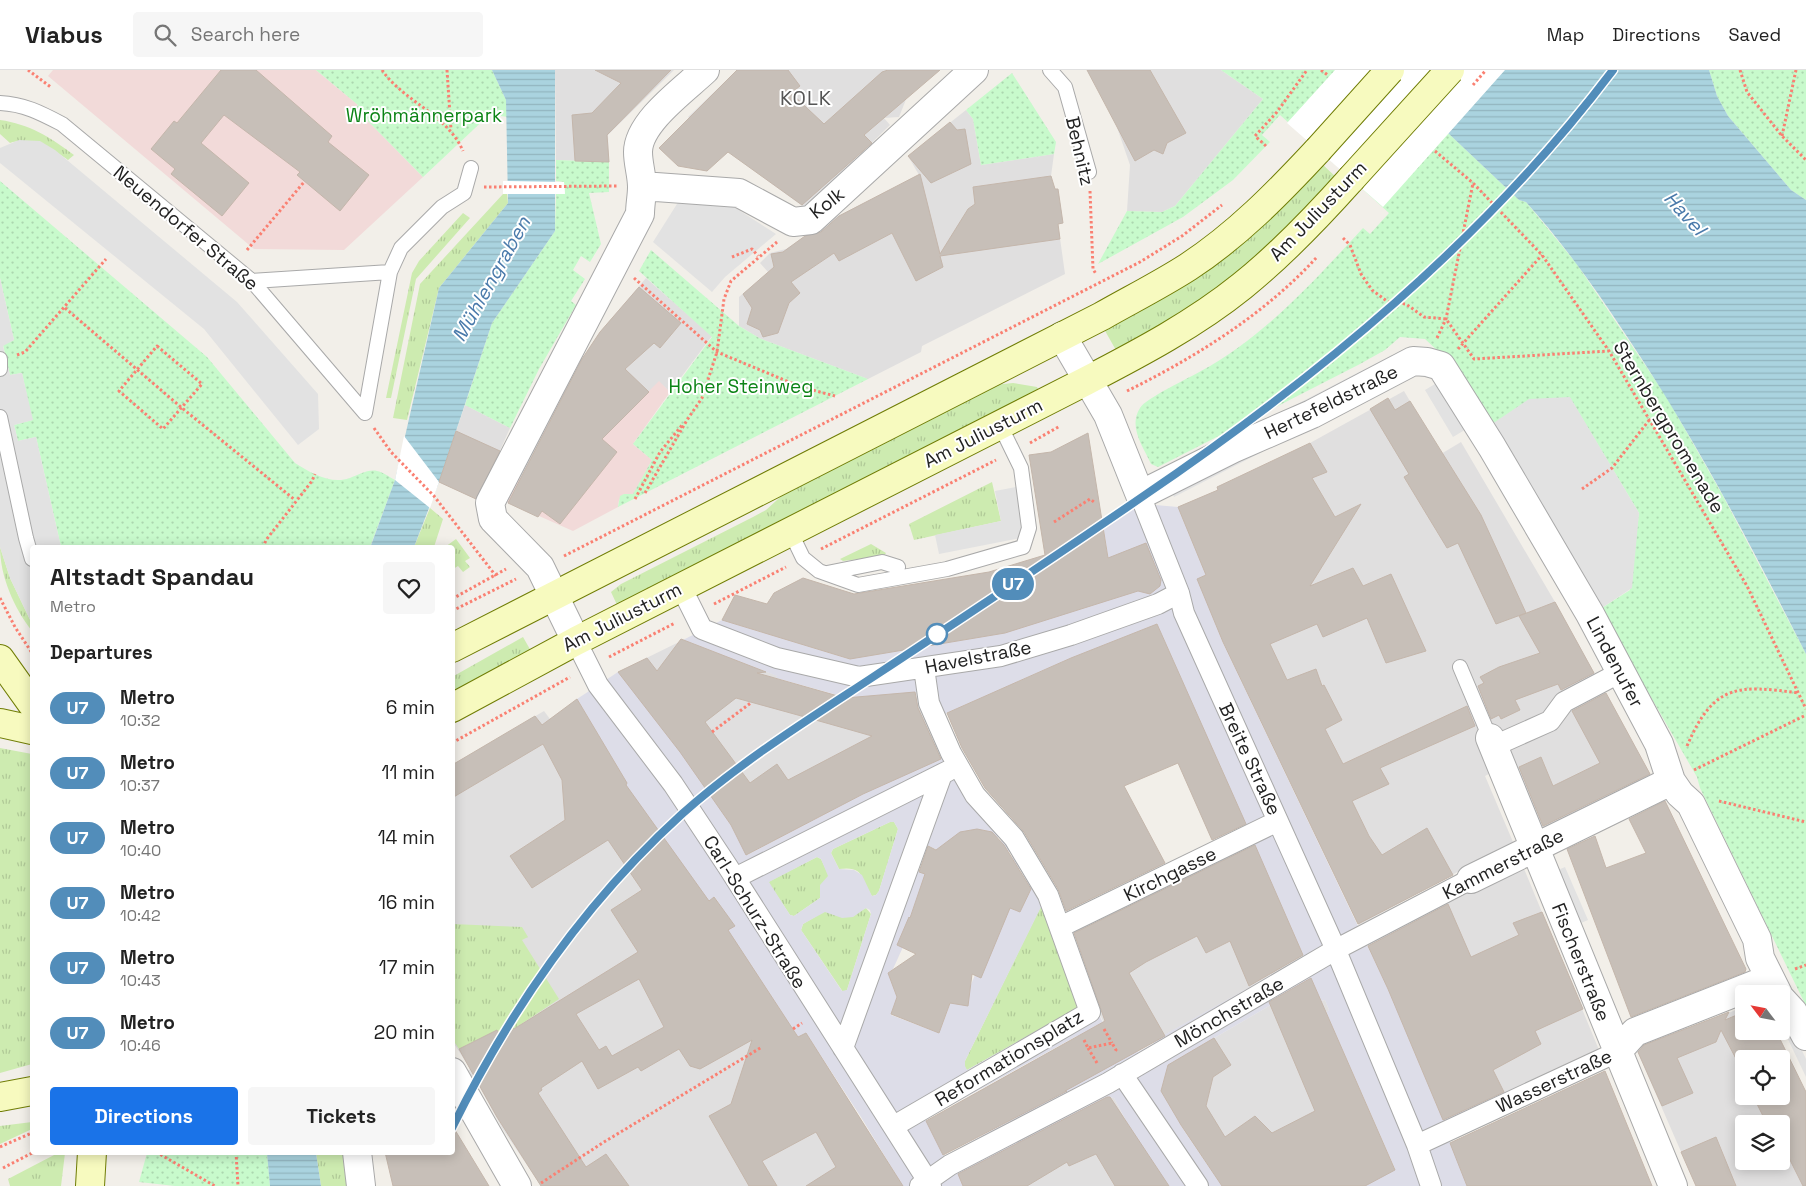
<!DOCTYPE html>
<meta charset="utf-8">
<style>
body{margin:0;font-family:"Space Grotesk",sans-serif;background:#f6f6f6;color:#222;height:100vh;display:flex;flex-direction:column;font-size:19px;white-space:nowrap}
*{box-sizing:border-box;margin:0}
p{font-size:16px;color:#767676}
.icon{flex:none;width:28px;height:28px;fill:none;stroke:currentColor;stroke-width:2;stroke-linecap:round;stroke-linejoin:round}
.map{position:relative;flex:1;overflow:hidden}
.drawer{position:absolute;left:30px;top:475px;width:425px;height:610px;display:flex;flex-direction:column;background:#fff;border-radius:5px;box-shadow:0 2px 12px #0003}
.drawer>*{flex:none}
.badge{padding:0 10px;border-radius:16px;font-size:18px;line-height:32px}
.needle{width:32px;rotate:302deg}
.fabs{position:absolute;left:1735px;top:915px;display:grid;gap:10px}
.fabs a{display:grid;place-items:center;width:55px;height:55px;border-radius:5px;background:#fff;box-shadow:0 2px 12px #0003;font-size:25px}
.map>.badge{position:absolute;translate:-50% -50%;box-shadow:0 0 0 2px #fff}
h2{padding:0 20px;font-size:19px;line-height:45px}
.round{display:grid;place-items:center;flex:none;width:52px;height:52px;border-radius:5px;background:#f6f6f6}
.summary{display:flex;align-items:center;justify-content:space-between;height:85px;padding:0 20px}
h1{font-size:24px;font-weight:600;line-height:38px}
.cta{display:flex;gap:10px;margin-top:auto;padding:10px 20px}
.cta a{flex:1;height:58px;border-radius:5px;background:#1a73e8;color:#fff;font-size:20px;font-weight:600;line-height:58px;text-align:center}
.cta a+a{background:#f6f6f6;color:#222}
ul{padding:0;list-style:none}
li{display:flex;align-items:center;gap:15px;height:65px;padding:0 20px}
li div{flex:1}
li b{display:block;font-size:19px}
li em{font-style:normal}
li .badge{min-width:55px;font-weight:700;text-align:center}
header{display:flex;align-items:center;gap:30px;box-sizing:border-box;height:70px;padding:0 25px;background:#fff;border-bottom:1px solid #e0e0e0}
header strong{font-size:24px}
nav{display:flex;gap:28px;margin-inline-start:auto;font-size:18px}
.search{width:350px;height:45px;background:#f6f6f6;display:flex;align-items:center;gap:12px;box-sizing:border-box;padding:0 18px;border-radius:5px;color:#767676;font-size:19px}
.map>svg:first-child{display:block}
</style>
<header>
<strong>Viabus</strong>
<div class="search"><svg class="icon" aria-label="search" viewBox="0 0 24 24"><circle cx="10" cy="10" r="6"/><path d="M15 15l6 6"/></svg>Search here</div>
<nav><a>Map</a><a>Directions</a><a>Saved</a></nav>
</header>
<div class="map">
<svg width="1806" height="1116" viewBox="0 0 1806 1116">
<defs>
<pattern id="grass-tufts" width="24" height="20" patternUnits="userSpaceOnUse" patternTransform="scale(1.25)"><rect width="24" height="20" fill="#cdebb0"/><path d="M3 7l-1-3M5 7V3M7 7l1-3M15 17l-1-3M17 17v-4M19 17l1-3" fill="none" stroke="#b0c997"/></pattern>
<pattern id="park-dots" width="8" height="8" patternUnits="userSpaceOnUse" patternTransform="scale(1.25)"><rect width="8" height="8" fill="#c8facc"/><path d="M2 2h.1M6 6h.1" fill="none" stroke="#acd6af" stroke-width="1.8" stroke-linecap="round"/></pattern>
<pattern id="water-rules" width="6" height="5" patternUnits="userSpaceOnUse" patternTransform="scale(1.25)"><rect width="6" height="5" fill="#aad3df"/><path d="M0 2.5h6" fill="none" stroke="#92b5bf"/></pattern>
</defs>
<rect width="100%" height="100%" fill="#f2efe9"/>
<path fill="#e0dfdf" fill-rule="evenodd" d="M555,0H674L608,65L609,92L556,90Z
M737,0H940L907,27L899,47L884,48L890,55L805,138L728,82L688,47Z
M1087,0H1221L1263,29L1175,136L1162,142L1127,141L1130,95L1113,46Z
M966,40L973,49L981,95L1054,84L1051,106L1053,120L1058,119L1063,153L1058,154L1065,204L922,276L921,282L868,309L761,269L739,256V227L768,202L760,193L770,183L786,179L826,152L919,105L908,86Z
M646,208L712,266L670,322L659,312L588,382L535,417L516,406L555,334L600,262Z
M1404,321L1441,384L1461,372L1555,532L1653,709L1538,765L1506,695L1485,706L1513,772L1359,855L1223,573L1197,509L1206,505L1178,437L1218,420L1217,417L1310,373Z
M465,335L510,358L478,430L439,412Z
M683,570L778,606L776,609L848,628L916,622L925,628L944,688L816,748L746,785L731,755L618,602Z
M577,629L613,690L710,830L715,827L735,856L729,860L798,967L806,963L901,1113L896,1116H541L537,1110L502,1058L474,1007L471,1008L467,1001L470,999L453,972L452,695L544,641L550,649Z
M1253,772L1304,887L1125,987L1102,949L1068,859Z
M1522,794L1599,980L1443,1050L1388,919L1366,873Z
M1312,911L1321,931L1325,930L1329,940L1326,942L1395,1100L1365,1116L1201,1084L1185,1062L1161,1021L1168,995Z
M1744,936V961H1776L1806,1022V1116H1696L1634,974L1686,955L1689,961ZM1744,989H1781V1026H1744ZM1744,1054H1781V1091H1744Z
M1108,1027L1114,1028L1132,1063L1169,1116H963L958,1105Z"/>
<path fill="#f2dad9" d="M53,0H316L358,35L355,38L423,107L344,180L254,179L48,6Z
M659,311L670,322L633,374L652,390L633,425L624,424L619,430L618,437L573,461L505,431L515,406L535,417L588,382Z"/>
<path fill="url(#grass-tufts)" d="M0,50C29,54 50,67 74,85L68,90C54,79 29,66 10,73L0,64Z
M1322,94L1337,108L1261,183L1219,217L1117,282L1104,259Z
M503,124H507L508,133L439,218L407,350L393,348L420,214Z
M463,143L470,148L416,209L391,328H386L412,203L419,191Z
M1013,313L1037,317L1038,320L618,537L611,522L621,514L753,447L766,440L788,420L994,315Z
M992,412L1001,451L914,470L909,454Z
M430,438L443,449L434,477H414Z
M456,469L470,488L465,491L470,497L463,502L458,496L453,499L452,478L445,477Z
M871,474L886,483L884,486L843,491L840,489Z
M0,477L10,508L32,554V561C14,538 0,506 0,477Z
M523,567L531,581L453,626L452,607Z
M0,678L32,684V994L0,1003Z
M890,752H894L898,759L879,821L876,825L872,826C860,812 867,795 839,799L831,783L833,779Z
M817,787L821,789L829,806L820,828L794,846L790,845L768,812Z
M1043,832L1083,935L967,1000L964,996L965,991Z
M866,838L871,844L847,920L843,922L801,860L803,854L825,841C843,846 850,845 866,838Z
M453,854L522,857L528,867L522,870L559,929L502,967L497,960L459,979L453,970Z
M32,1052V1059L0,1074V1056Z
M65,1083L61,1116H10L8,1109L56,1084Z
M316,1083H343L348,1116H321Z"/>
<path fill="url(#park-dots)" d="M316,0H492L506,30L507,47L490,44L423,107L355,38L358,35Z
M1221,0H1353L1448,63L1519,130L1526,132L1576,193L1666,326L1723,426L1806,584V936L1700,718L1697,707L1600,539L1630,520L1639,443L1570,328L1492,354L1455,297L1425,269L1400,267L1385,280L1360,294L1158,397L1151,394C1143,376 1128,357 1140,338C1146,328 1189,308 1201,301C1265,266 1314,211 1363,158L1370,164L1389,143L1280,45L1262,65L1270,72L1233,110L1183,147L1098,194L1127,141L1162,142L1175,136L1263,29Z
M1709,0H1806V130L1791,120L1728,46L1717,26Z
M1012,3L1056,72L1054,84L981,95L973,49L966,40Z
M556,90L609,92V122L589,123L601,174L590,192L581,186L573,200L585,209L571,231L576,235L539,299L510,358L465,335L492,253L555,161L556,124L565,123L564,112L556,111Z
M0,111L207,287L295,393C311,403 331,415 350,408C358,405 368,399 377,401C383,402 389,407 395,410L370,477H61L36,367L18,371L14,355L32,350L22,303L10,305L3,275L14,270L0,208Z
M651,180L739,256L761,269L868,309L618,437L620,426L624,424H633L652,390L633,374L712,267L639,201Z
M147,1083H267L270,1116H175L139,1112Z"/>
<path fill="#e2e2e2" d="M19,70L40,71L55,80L237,232L318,324L319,359L298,375L204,259L0,93V78Z
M682,126L731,135L776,164L725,207L712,222L653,172Z
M0,208L14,270L3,276L10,305L22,303L33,350L14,355L18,371L36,367L61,477L32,478V554L10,508L0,477Z
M1392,285L1395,292L1276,345Z
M1440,311L1468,358L1453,367L1425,320Z
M1570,327L1639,443L1632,518L1600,539L1492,354L1529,329Z
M1258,375L1262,382L1174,427L1171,420Z
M1016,417L1026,467L939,484L935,465L1001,451L995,421Z
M1565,797L1588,850L1581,853L1558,800Z
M1792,960L1806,989V1007L1785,963Z"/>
<path fill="#dddde8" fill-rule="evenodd" d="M1144,434L1178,437L1206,505L1197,509L1223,573L1388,919L1443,1050L1599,980L1604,996L1602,1000L1449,1069L1467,1116H1365L1395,1099L1326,942L1329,940L1325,930L1321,931L1312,911L1168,995L1161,1021L1185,1062L1222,1116H1169L1134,1066L1114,1028L1108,1027L959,1105L963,1116H896L901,1113L861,1047L806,963L798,967L793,959L728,860L734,856L715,827L709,831L626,715L627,713L577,629L618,602L681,682L731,755L747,785L863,724L943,688L925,628L916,622L848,628L776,608L777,606L683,570L722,550L849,589L1005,563L1110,499L1103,455ZM1157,554L1247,757L1066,848L962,688L940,646L1071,588ZM890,752H894L898,759L879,821L876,825L872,826L862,805L854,800L839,799L831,783L833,779ZM982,760H986L985,765L997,769L999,766L1003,768L1000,772L1009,782L1013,779L1015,783L1012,786L1015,799H1020L1031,819L1020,842L1005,836L1002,858L975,905L967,924L968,933L965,935L953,926L939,963L891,945L905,908L890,907L888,903L893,899L903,877L909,847L914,850L932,807L917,801L928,776L943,782L963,766L962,761L981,764ZM1253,772L1304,887L1153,971L1154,973L1138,982L1137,981L1125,986L1101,949L1068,859ZM817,787L821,789L828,806L820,815V828L794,846L790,845L769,812ZM1043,833L1082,935L967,1000L965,996V991ZM866,838L870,840L871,844L847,920L842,921L801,860L803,854L825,842L842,848L853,847ZM1077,966L1086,981L1015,1048L944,1086L926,1049Z"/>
<path fill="url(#water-rules)" d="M492,0H555V161L492,253L439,412L414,477L370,478L395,410L439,218L508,133L506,30Z
M1353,0H1709L1717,26L1728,46L1791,120L1806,130V584C1751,475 1694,366 1626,265C1595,218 1563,173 1526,132L1519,130L1448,63Z
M267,1083H316L321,1116H270Z"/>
<path fill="#fff" d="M1335,0H1505L1383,137L1287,53Z
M503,111L564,112L565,124H503Z
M404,366L439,412L430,438L395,410Z"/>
<path fill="#c7bfb8" stroke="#c4b6ab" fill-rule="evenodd" d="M221,0H256L332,66L328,72L369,105L340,141L297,105L300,102L224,45L201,73L249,113L222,146L171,104L175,99L151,79L174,51L177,53Z
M595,0H671L607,65L609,92L575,91L572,45L592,43L621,13Z
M737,0H788L800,16L791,23L824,54L882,2L888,0H940L864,65L872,73L802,135L728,82L707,101L678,96L659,78Z
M1087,0H1150L1186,63L1167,73L1163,84L1154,80L1135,91Z
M950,52L957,60L965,59L971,94L931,113L908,86Z
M920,104L940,184L968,139L975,134L973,117L1051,106L1055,119H1058L1063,153L1058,154L1060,169L940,186L943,197L916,211L892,163L839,191L834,183L791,212L800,223L789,233L778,263L763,267L760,260L747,254L752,238L743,224L774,197L771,184L783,182L805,166L821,162L839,146Z
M639,217L681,253L660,278L654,273L625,299L649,322L602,369L617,382L560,454L542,441L538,447L508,433L582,289L600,262Z
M1388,328L1395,340L1410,331L1481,445L1526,543L1496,554L1458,473L1447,478L1404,407L1409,404L1370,339Z
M456,361L500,381L476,429L439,412Z
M1088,363L1108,488L1146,473L1161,510L1160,516L1150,524L1138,521L1005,563L850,589L722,550L735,525L767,534L774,523L803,508L854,524L989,502L1045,485L1029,385L1051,382Z
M1310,373L1327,402L1312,408L1335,447L1361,434L1310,516L1353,498L1363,516L1391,504L1426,581L1386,593L1367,548L1323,567L1317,554L1270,574L1287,610L1316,599L1322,616L1324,615L1342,650L1325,659L1343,694L1467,636L1475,656L1380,698L1389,714L1352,731L1369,766L1382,785L1427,758L1453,805L1358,854L1223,572L1197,509L1206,505L1178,437L1218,420L1217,417Z
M1555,532L1594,603L1561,620L1558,614L1515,630L1520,640L1501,649L1499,645L1491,649L1478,616L1484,613L1480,607L1499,597L1540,583L1519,546Z
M1157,554L1246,754L1212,770L1178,693L1124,716L1165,793L1066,841L1058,819L1024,762L985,718L962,678L947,643L1071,588Z
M681,569L766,602L757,603L845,628L915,622L918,638L941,689L863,724L746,785L731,755L680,682L618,602L647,588L657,601ZM736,628L805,647L872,666L788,710L777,694L750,713L705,652Z
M1606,623L1650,704L1543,756L1519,697L1541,687L1553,716L1600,693L1572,641Z
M577,629L627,713L626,715L709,831L714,827L735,856L728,860L798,967L806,963L903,1116H806L836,1097L816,1062L762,1091L777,1116H749L709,1046L731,1034L752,970L700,999L690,996L679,979L641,1001L638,997L598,1019L582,991L541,1018L542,1020L538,1023L586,1097L606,1084L629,1116H541L497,1047L459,979L497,960L501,967L638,882L611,840L642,820L608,770L532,818L510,786L565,750L562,710L543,674L452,728V695L535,646L542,655ZM639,909L664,957L612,986L606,976L599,980L576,944Z
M1665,731L1746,899L1745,902L1631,947L1567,779L1595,766L1606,798L1646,783L1629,749Z
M977,759L992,762L1004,775L1031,819L1020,842L1010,838L981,908L972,904L968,936L950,933L939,963L891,944L897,927L888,903L916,884L897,875L909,847L910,848L925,804L919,802L928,776L936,780L960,762Z
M1255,775L1303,885L1249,916L1230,871L1206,883L1197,866L1146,892L1129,903L1165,966L1065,1021H1067L943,1085L926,1051L1105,951L1074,863Z
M1448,834L1471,887L1519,865L1513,853L1542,842L1583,939L1535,961L1541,974L1493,1000L1504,1022L1443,1050L1388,919L1368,876Z
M1311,908L1395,1100L1365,1116H1222L1181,1055L1161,1021L1168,995L1214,968L1231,995L1213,1007L1206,1036L1225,1067L1255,1046L1272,1063L1315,1041L1269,932Z
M1729,942L1725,950L1744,942V961H1776L1806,1022V1116H1803L1781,1072V1054H1767L1753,1026H1781V989H1744V1004L1721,960L1716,972L1677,988L1693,1023L1662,1036L1638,982L1644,975Z
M1605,1001L1652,1116H1467L1450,1073Z
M1107,1027H1110L1169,1116H1115L1096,1084L1069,1096L1067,1092L1027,1116H963L958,1104Z
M452,1055L489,1116H393L385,1082H452Z
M1716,1067L1736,1116H1696L1681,1082Z"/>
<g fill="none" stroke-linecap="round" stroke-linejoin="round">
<g stroke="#a9a9a9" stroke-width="16">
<path id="service" d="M1050,0L1065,17L1089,102
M0,33C24,34 41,43 62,54L252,211L365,343
M252,211L390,202
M0,289V299
M365,343L390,202L401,178L442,137L464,123L471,98
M0,347L26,468L32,489
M790,461L803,488L819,501L858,515L947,499L1023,477L1029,458L1021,398L1000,355
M827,503L882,492L898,497
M1460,597L1490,668"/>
</g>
<g stroke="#a9a9a9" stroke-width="22">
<path id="pedestrian" d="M1140,425L1179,523L1184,543L1332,871L1417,1075L1431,1116
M681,517L702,559L777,588L859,607L1001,586L1071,565L1158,534L1179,523
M576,571L598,615L673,714L728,797L931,1116
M1494,676L1550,651L1564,632L1621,602
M735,808L948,701
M1060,857L1278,751
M843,978L942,704
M1122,1004L1198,1116
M894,1056L1090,942L1048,825L1014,768L975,725L951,683L929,633L924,598
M1417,1075L1617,982
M920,1116L950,1095L1108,1013L1335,880L1471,809"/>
</g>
<g stroke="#a9a9a9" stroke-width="30">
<path id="minor" d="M642,116L739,123L793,152L811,150L974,0
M1062,266L1108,345L1140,425L1232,379L1312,344L1413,291L1427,292L1441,296L1492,377L1590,544L1659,674L1671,711L1680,724L1691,734L1757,869L1760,888L1778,924
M576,571L540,497L493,449L490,433L640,144C640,135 642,126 642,117C642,105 638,94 638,82C638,52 685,19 705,0
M1490,668L1673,1116
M1471,809L1671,711
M1781,929L1793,942L1806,966
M1617,982L1635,962L1769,909
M452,1002L517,1116
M357,1082L361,1116"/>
</g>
<g stroke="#707d05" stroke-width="30">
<path id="secondary" d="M452,578L1102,246C1130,230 1160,215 1188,197C1237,165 1278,123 1318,80
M0,589L32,634
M452,638L576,571L1086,311C1140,283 1195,254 1242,216C1282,184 1317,147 1351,109
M0,653L32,660
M0,1027L32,1021
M90,1116L92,1082"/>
</g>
<path stroke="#fa8072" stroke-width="3" stroke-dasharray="2.5 2.5" stroke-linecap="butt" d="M28,0L52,18
M382,0C404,32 447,44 463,81
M447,0L451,60
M1321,0L1329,6
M1740,0L1747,22L1782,66L1806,90
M1782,66L1796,0
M1266,76L1255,66L1277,42L1307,0
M1435,81L1473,113L1542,185L1609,281L1747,516L1806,639
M484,117L618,116
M1090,121L1093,199L1096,204
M1343,168L1350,175L1361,204L1372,220L1388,232L1406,234L1424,247L1446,249L1474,289L1609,281
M247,180L304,112
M732,187L752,179L758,186
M634,208L717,282L801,317L835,326
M65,238L182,338L295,430
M1437,268L1446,249L1473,113
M157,276L202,314L163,359L119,321Z
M1458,279L1542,185
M17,285L25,282L106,189
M1127,321C1196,287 1265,244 1317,187
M374,358L391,382L434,426L496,506
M1030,373L1060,356
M1582,419L1612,398L1650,349
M645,423L687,350L702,328L717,282L724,229L731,211L777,172
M635,429L660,382L683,354
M1054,452L1090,429L1094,432
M263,478L266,470L312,411L315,404
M821,479L996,390
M564,486L1140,192L1182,166L1222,135
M0,528L15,557L32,583
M452,529L506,499
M714,534L786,497
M452,541L516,509
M609,587L675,553
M712,662L752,632
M452,673L570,607
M1687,676C1714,613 1738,615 1799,623
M1694,700L1806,645
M1719,731L1806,752
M1795,899L1806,895
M793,959L802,953
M1104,959L1112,973
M1084,970L1088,978L1112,973L1116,980L1114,982
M1088,978L1097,993
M0,1077L32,1063
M156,1082L215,1116
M236,1082L238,1116
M3,1098L34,1082
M541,1113L604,1072L762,977"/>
<use href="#service" stroke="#fff" stroke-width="14"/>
<use href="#pedestrian" stroke="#fff" stroke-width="20"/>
<use href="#minor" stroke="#fff" stroke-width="28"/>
<use href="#secondary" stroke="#f7fabf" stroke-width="28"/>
<g stroke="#707d05" stroke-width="30" stroke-linecap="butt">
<path id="secondary-bridge" d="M1318,80L1390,0
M1351,109L1450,0"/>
</g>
<path stroke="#fa8072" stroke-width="3" stroke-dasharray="2.5 2.5" stroke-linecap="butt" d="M1473,15L1486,0"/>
<use href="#secondary-bridge" stroke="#f7fabf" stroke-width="28"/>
</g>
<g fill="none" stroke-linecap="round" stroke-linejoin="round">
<g stroke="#fff" stroke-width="11">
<path id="line" d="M452,1058C510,940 584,833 682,744C739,693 806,651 870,609C961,549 1052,489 1142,427C1318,307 1484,171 1613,0"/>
</g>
<use href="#line" stroke="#528dba" stroke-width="8"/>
</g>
<circle fill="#fff" stroke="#528dba" stroke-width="2.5" cx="937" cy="564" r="10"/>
<g text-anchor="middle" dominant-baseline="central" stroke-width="4" stroke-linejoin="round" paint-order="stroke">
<g font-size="19" fill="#0c8416" stroke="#fff">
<text x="424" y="45">Wröhmännerpark</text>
<text x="741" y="316">Hoher Steinweg</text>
</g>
<g font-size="19" fill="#222" stroke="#fff">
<text transform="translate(1080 81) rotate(77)">Behnitz</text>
<text transform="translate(827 133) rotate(-38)">Kolk</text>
<text transform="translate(1318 141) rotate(-46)">Am Juliusturm</text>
<text transform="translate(186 158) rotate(40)">Neuendorfer Straße</text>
<text transform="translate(1331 332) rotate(-26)">Hertefeldstraße</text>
<text transform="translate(1669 357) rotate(59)">Sternbergpromenade</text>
<text transform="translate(983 363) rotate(-27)">Am Juliusturm</text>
<text transform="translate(622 547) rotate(-27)">Am Juliusturm</text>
<text transform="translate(978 587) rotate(-11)">Havelstraße</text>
<text transform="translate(1615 592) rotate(62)">Lindenufer</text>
<text transform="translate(1250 689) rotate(65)">Breite Straße</text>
<text transform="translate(1503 794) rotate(-27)">Kammerstraße</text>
<text transform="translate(1170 804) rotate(-26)">Kirchgasse</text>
<text transform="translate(755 842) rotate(58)">Carl-Schurz-Straße</text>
<text transform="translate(1581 892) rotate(68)">Fischerstraße</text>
<text transform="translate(1229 942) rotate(-30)">Mönchstraße</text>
<text transform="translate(1009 988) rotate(-31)">Reformationsplatz</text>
<text transform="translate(1554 1011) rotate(-25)">Wasserstraße</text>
</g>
<g font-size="20" letter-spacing="1" fill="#555" stroke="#fff">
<text x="806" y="28">KOLK</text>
</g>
<g font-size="20" font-style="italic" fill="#4a7aab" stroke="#fff">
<text transform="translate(1685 143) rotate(48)">Havel</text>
<text transform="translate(491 209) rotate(-61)">Mühlengraben</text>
</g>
</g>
</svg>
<div class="fabs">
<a><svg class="needle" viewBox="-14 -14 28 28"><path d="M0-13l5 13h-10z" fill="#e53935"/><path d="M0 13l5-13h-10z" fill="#767676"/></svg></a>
<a><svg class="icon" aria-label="locate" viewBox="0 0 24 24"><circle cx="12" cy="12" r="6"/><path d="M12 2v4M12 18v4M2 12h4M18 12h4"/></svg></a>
<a><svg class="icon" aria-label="layers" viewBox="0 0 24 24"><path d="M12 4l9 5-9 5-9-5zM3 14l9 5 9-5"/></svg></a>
</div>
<b class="badge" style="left:1013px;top:514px;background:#528dba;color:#fff">U7</b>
<section class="drawer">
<div class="summary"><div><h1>Altstadt Spandau</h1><p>Metro</p></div><a class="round"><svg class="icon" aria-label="heart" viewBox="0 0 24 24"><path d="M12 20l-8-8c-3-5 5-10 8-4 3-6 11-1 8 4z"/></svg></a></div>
<h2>Departures</h2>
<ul>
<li><span class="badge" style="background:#528dba;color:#fff">U7</span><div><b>Metro</b><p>10:32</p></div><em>6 min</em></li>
<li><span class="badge" style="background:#528dba;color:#fff">U7</span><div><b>Metro</b><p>10:37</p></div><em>11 min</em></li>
<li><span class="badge" style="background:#528dba;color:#fff">U7</span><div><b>Metro</b><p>10:40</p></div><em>14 min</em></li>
<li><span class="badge" style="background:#528dba;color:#fff">U7</span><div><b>Metro</b><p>10:42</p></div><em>16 min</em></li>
<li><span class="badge" style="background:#528dba;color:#fff">U7</span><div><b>Metro</b><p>10:43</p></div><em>17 min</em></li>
<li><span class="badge" style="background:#528dba;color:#fff">U7</span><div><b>Metro</b><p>10:46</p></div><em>20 min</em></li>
</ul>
<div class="cta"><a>Directions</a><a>Tickets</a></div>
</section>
</div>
